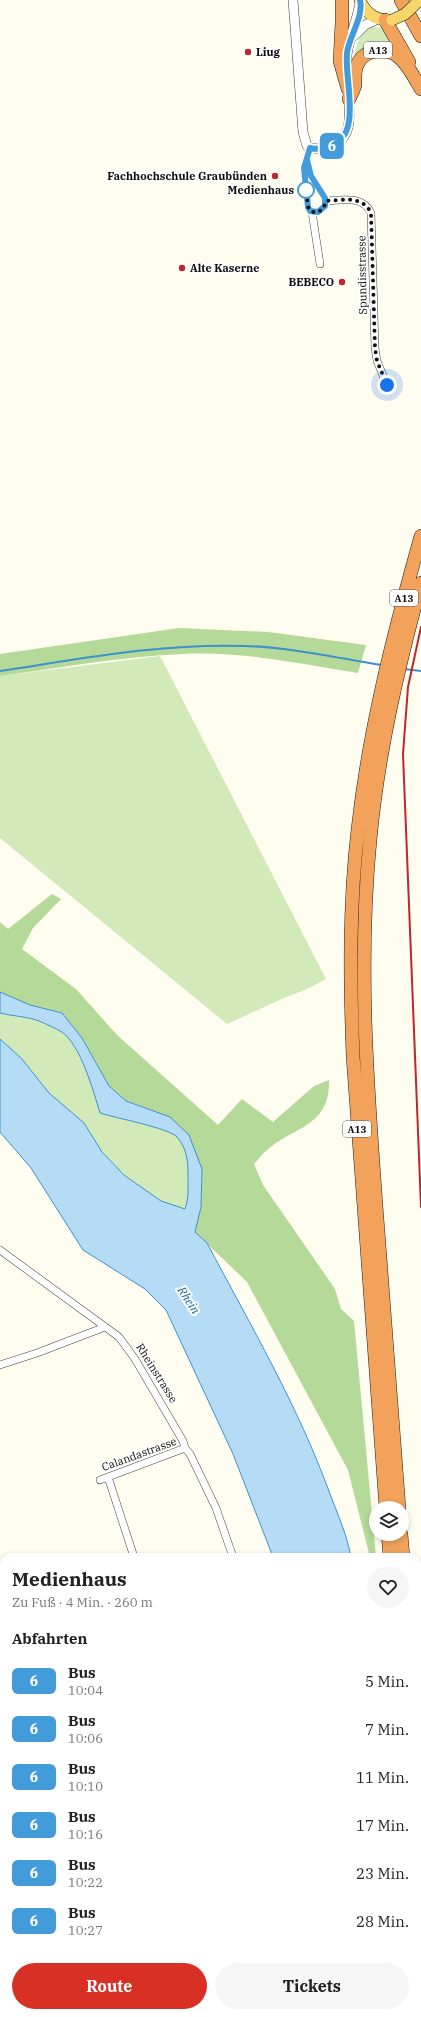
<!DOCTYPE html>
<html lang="de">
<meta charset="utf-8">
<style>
body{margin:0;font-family:"IBM Plex Serif",serif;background:#f6f6f6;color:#222;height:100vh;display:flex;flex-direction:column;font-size:15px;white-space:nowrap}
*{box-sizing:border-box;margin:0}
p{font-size:13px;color:#767676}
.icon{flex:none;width:22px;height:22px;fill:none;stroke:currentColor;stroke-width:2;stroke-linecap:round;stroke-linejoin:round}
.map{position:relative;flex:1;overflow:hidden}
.drawer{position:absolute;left:0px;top:1553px;width:421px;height:464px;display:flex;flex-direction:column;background:#fff;border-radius:12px 12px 0 0;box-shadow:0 2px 6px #0003}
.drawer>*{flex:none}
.badge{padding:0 8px;border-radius:6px;font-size:14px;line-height:26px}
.controls{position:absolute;left:369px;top:1501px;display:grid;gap:8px}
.controls a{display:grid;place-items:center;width:40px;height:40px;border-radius:50%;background:#fff;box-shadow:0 2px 6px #0003;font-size:20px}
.you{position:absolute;width:20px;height:20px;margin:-10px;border:3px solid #fff;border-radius:50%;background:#1a73e8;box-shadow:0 0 0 6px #1a73e833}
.map>.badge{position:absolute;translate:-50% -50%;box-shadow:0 0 0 2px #fff}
h2{padding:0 12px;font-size:15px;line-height:36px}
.round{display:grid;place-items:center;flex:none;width:42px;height:42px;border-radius:21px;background:#f6f6f6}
.head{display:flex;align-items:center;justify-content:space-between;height:68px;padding:0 12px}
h1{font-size:19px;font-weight:800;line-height:30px}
.button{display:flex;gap:8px;margin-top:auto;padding:8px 12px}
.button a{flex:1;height:46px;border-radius:24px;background:#d93025;color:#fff;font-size:16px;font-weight:800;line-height:46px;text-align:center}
.button a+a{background:#f6f6f6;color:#222}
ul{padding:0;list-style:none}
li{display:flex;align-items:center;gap:12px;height:48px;padding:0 12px}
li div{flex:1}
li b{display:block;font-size:15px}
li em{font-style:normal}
li .badge{min-width:44px;font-weight:700;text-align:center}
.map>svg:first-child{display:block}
</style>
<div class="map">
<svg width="421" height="2017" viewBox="0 0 421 2017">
<rect width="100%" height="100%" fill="#fffcf0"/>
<path fill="#ece3ed" d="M417,1606H421V1685L417,1639Z"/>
<path fill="#d2e9ba" d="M371,26L383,28L402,53L354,60C355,47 359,34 371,26Z
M160,656L326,979L305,990L286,997L227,1024L0,838V676Z
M0,1013C12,1016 30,1017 39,1021C46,1024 55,1028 62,1032C81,1046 93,1090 101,1113C119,1119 163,1126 176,1136C186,1144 188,1162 188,1173C188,1186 190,1197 185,1209L161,1201L124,1175L102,1152L84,1123L49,1093L22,1059L0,1039Z"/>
<path fill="#b5d999" d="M179,628L268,632L366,645L358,673C300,664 242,651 184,654C122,656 61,668 0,676V654Z
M52,894L61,899L33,928L22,949L76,989L117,1035L218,1125L242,1099L273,1122L314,1086L329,1080C330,1127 294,1126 267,1150C262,1154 258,1160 254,1164L263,1185L335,1289L341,1309L354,1321L376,1557H370L348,1470L247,1282L195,1232L201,1207L202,1169L170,1117L126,1101L109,1086L82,1038L62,1013L30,1005L0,992V922L8,929Z"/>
<path fill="#b6dcf5" stroke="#3e91cb" d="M0,992L30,1005L62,1013L82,1038L109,1086L126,1101L170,1117L189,1135L202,1169L201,1207L195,1232L207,1243C251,1326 298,1406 330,1494C338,1515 347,1535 351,1557H273L233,1454L166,1310L145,1289L83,1250L31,1168L0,1132V1039L22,1059L49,1093L84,1123L102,1152L124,1175L161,1201L185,1209C189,1198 188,1187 188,1175C188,1162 187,1148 177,1137C169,1128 115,1118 100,1113C93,1090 81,1046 62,1032C55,1028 46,1024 39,1021C30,1017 12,1016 0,1013Z
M324,2013H387V2017H324Z"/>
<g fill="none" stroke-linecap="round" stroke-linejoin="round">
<path stroke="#3e91cb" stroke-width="2" d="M404,669L421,671
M0,671C80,659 162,643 244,646C290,647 337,658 382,665
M417,1607L421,1606"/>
<g stroke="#414141" stroke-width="8">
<path id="minor" d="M307,159L311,176L325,198V206L318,212L311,211L308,207L304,168L310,148
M326,201C342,200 363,195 371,213L375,348L377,361L387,385
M312,212L320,264
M0,1250L119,1337L135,1359L183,1441L185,1448L190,1454L216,1508L233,1557
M0,1365L37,1353L105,1327
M108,1477L134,1557
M100,1480L185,1448
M0,1708L4,1706
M0,1743L4,1756
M0,1817L4,1816
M0,1923H4
M84,2013L85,2017
M125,2013L126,2017
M231,2013V2017"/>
</g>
<g stroke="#414141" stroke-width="10">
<path id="tertiary" d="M293,0L303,132L307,146C314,150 319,149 326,147C354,142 350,115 348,93
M354,36L365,25L378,19
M346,65C346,43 357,23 360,2
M265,2017L266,2013"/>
</g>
<g stroke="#1f1f1f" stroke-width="12">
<path id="primary" d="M360,0C366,14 377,21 392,20"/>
</g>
<g stroke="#1f1f1f" stroke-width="14">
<path id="motorway" d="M342,0V22L340,61L348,89
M401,0L421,36
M385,20L409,62
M349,99C351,95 354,89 355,85C355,77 354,70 358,63C361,57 368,52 375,51C399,45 411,72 421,89
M386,1508L353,1056C350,980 349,905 358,829C369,729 394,632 421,536
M399,1508C391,1407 384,1306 376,1205C367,1083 358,962 370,840C378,753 398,668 421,583
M388,1534L390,1557
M401,1534L403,1557
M417,1747L421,1806
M414,2017V2013"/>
</g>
<use href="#minor" stroke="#fff" stroke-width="7"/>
<use href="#tertiary" stroke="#fff" stroke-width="9"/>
<use href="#primary" stroke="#f6d569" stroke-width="11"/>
<use href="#motorway" stroke="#f2a25b" stroke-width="13"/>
<path stroke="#bc282d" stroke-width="2" d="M421,627L408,687L403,754L421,1207"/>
<g stroke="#1f1f1f" stroke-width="12" stroke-linecap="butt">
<path id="primary-bridge" d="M392,20L405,14L420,0"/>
</g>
<use href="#primary-bridge" stroke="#f6d569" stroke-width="11"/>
</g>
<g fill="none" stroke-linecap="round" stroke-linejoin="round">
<g stroke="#fff" stroke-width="9">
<path id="line" d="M307,160L311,176L325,198V206L318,212L310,211L308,207L304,168L310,148C317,150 324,148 331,146C363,135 344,79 347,53C349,36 364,17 360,0"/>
</g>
<use href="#line" stroke="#439cd9" stroke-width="6"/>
<path stroke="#0e0e0e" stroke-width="4" stroke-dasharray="0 7.2" d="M306,190V188L308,207L312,212H318L323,209L326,201C342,200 363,195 371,213L375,348L377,361L387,385"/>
</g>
<g fill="#bc282d" stroke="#fff" stroke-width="1.5">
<circle cx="248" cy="52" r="4"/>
<circle cx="275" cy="176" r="4"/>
<circle cx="182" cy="268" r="4"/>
<circle cx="342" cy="282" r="4"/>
</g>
<circle fill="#fff" stroke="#439cd9" stroke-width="2" cx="306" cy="190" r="8"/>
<g text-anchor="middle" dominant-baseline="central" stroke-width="4" stroke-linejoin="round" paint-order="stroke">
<g fill="#fff" stroke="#565656" stroke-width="1">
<rect x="364" y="42" width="28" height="16" rx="3"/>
<rect x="390" y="590" width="28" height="16" rx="3"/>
<rect x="343" y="1121" width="28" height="16" rx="3"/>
</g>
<g font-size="10" font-weight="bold" fill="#0e0e0e">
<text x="378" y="50">A13</text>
<text x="404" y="598">A13</text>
<text x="357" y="1129">A13</text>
</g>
<g font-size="11" font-weight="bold" fill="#0e0e0e" stroke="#fff" text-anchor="start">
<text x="256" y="52">Liug</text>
<text x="267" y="176" text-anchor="end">Fachhochschule Graubünden</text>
<text x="190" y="268">Alte Kaserne</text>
<text x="334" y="282" text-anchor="end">BEBECO</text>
</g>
<g font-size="11" font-weight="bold" fill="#0e0e0e" stroke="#fff" text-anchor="end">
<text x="294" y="190">Medienhaus</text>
</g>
<g font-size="11" fill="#0e0e0e" stroke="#fff">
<text transform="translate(362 275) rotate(-91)">Spundisstrasse</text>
<text transform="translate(157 1373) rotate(58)">Rheinstrasse</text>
<text transform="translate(139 1454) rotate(-20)">Calandastrasse</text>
</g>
<g font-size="12" font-style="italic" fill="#19629f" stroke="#fff">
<text transform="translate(189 1300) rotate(57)">Rhein</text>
</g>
</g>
</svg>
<div class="controls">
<a><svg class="icon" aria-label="layers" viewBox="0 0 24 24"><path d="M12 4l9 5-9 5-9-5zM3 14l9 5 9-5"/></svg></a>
</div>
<div class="you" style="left:387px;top:385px"></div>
<b class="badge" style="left:332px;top:146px;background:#439cd9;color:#fff">6</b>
<section class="drawer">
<div class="head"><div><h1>Medienhaus</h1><p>Zu Fuß · 4 Min. · 260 m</p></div><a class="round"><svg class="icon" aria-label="heart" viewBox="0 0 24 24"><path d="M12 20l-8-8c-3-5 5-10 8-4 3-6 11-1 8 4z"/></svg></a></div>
<h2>Abfahrten</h2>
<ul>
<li><span class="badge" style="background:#439cd9;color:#fff">6</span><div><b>Bus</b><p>10:04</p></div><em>5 Min.</em></li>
<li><span class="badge" style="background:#439cd9;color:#fff">6</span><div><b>Bus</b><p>10:06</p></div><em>7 Min.</em></li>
<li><span class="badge" style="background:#439cd9;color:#fff">6</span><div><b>Bus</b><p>10:10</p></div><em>11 Min.</em></li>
<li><span class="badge" style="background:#439cd9;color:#fff">6</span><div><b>Bus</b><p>10:16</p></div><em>17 Min.</em></li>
<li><span class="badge" style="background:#439cd9;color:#fff">6</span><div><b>Bus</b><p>10:22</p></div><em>23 Min.</em></li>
<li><span class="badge" style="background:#439cd9;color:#fff">6</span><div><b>Bus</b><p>10:27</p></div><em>28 Min.</em></li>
</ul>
<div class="button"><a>Route</a><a>Tickets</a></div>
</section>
</div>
